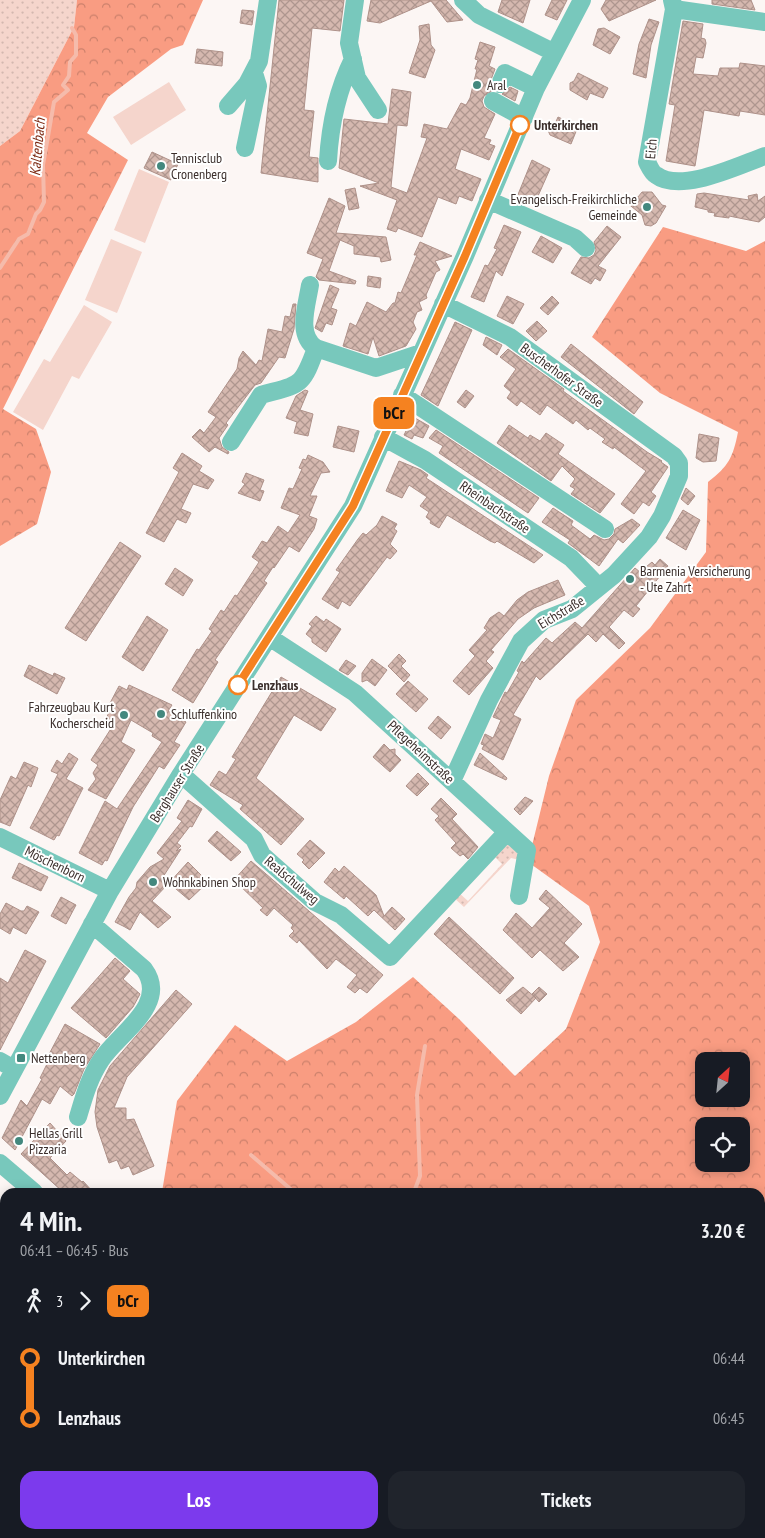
<!DOCTYPE html>
<html lang="de">
<meta charset="utf-8">
<style>
body{margin:0;font-family:"PT Sans Narrow",sans-serif;background:#20242c;color:#f1f3f6;height:100vh;display:flex;flex-direction:column;font-size:19px;white-space:nowrap}
*{box-sizing:border-box;margin:0}
p{font-size:16px;color:#9ea1a6}
.icon{flex:none;width:28px;height:28px;fill:none;stroke:currentColor;stroke-width:2;stroke-linecap:round;stroke-linejoin:round}
.map{position:relative;flex:1;overflow:hidden}
.drawer{position:absolute;left:0px;top:1188px;width:765px;height:351px;display:flex;flex-direction:column;background:#171b24;border-radius:15px 15px 0 0;box-shadow:0 2px 12px #0003}
.drawer>*{flex:none}
.badge{padding:0 10px;border-radius:8px;font-size:18px;line-height:32px}
.needle{width:32px;rotate:27deg}
.buttons{position:absolute;left:695px;top:1052px;display:grid;gap:10px}
.buttons a{display:grid;place-items:center;width:55px;height:55px;border-radius:10px;background:#171b24;box-shadow:0 2px 12px #0003;font-size:25px}
.map>.badge{position:absolute;translate:-50% -50%;box-shadow:0 0 0 2px #fff}
.legs{display:flex;align-items:center;gap:8px;height:55px;padding:0 20px;font-size:16px}
.legs p{margin-inline-start:auto}
.head{display:flex;align-items:center;justify-content:space-between;height:85px;padding:0 20px}
h1{font-size:28px;font-weight:700;line-height:38px}
.button{display:flex;gap:10px;margin-top:auto;padding:10px 20px}
.button a{flex:1;height:58px;border-radius:15px;background:#7c3aed;color:#fff;font-size:20px;font-weight:700;line-height:58px;text-align:center}
.button a+a{background:#20242c;color:#f1f3f6}
ul{padding:0 20px;list-style:none}
li{display:flex;align-items:center;gap:18px;height:60px;font-size:19px}
li i{display:grid;place-items:center;width:8px;height:100%;margin:0 6px;background:currentColor}
li i::after{content:'';width:12px;height:12px;margin:-6px;border:4px solid;border-radius:50%;background:#171b24}
li p{margin-inline-start:auto}
li:first-child i{background:linear-gradient(#0000 50%,currentColor 0)}
li:last-child i{background:linear-gradient(currentColor 50%,#0000 0)}
.map>svg:first-child{display:block}
</style>
<div class="map">
<svg width="765" height="1538" viewBox="0 0 765 1538">
<defs>
<pattern id="grass-dots" width="8" height="8" patternUnits="userSpaceOnUse" patternTransform="scale(1.25)"><rect width="8" height="8" fill="#f5d5cc"/><path d="M2 2h.1M6 6h.1" fill="none" stroke="#d3b7af" stroke-width="1.8" stroke-linecap="round"/></pattern>
<pattern id="forest-crowns" width="20" height="18" patternUnits="userSpaceOnUse" patternTransform="scale(1.25)"><rect width="20" height="18" fill="#f99c82"/><path d="M2 6a3 3 0 1 1 6 0M12 15a3 3 0 1 1 6 0" fill="none" stroke="#cb806b"/></pattern>
<pattern id="building-cross-hatch" width="8" height="8" patternUnits="userSpaceOnUse" patternTransform="scale(1.25)"><rect width="8" height="8" fill="#d5b8af"/><path d="M0 0l8 8M0 8l8-8" fill="none" stroke="#ae968f"/></pattern>
</defs>
<rect width="100%" height="100%" fill="#fcf6f4"/>
<path fill="url(#grass-dots)" d="M0,0H77L74,27L20,131L0,146Z
M508,842L528,862L511,858L464,907L453,897L458,892L468,901L502,864L493,855Z
M49,1534H98V1538H49Z"/>
<path fill="url(#forest-crowns)" fill-rule="evenodd" d="M77,0H203L183,45L171,49L108,97L87,133L128,160L3,409L36,429L51,472L37,524L0,546V146L20,131L74,27Z
M663,227L746,251L765,241V1538H372L370,1534H760V1192H162L177,1101L235,1025L287,1061L356,1022L413,977L459,1019L515,1076L566,1029L600,942L589,906L528,862L549,776L576,700L650,628L706,552L708,482C729,466 733,457 738,432L660,393L592,337ZM704,1061H741V1099H704ZM704,1126H741V1164H704Z"/>
<path fill="#f5d5cc" d="M169,82L186,110L131,145L113,117Z
M139,169L169,182L145,243L114,230Z
M111,239L142,252L117,313L85,300Z
M84,305L112,322L79,379L72,376L43,430L13,412L44,359L50,362Z"/>
<g fill="none" stroke-linecap="round" stroke-linejoin="round">
<path stroke="#f5bbab" stroke-width="4" d="M0,268L19,239L28,234L36,214L40,210L44,202L43,165L54,102L68,90L63,85L69,76L70,62L76,55V35L72,28
M251,1155L294,1192
M414,1192L420,1176L417,1095L425,1046
M760,1496L765,1498"/>
</g>
<path fill="url(#building-cross-hatch)" stroke="#ae9189" d="M279,0H344L340,31L312,28L304,110L314,111L309,157L318,158V182L261,173Z
M371,0H446L463,20L447,22L431,1L380,23L367,21Z
M502,0H530L523,23L498,12Z
M552,0H567L557,20L545,15Z
M606,0H656L609,21L601,9Z
M712,0H751L755,10L712,4Z
M242,10L254,11L252,25L240,23Z
M649,19L659,22L651,45L646,78L633,74L639,44Z
M683,21L703,24L701,38L705,39L706,43L703,58L696,57L693,74L718,76L720,68H739L740,63L765,66V115L740,111L739,116L704,110L695,166L666,161L675,105L669,104Z
M429,24L431,45L435,50L425,78L409,73L420,40L419,26Z
M604,28L620,37L610,54L593,45L598,29Z
M480,42L495,47L489,66L495,69L489,85L492,91L484,96L482,101L484,107L495,114L484,138L491,140L489,144L495,146L489,160L461,149L455,169L481,179L472,201L459,196L456,204L438,197L422,237L398,228L396,232L387,229L397,200L360,186L379,183L339,168L344,119L388,124L392,89L411,92L407,126L397,125L391,187L407,193L427,138L421,137L424,124L447,129L461,103L466,105L470,98L477,69H475L478,60L475,59Z
M197,49L223,52L222,66L195,63Z
M578,73L608,88L603,98L590,93L587,100L570,90V83L574,81Z
M510,87L518,91L515,101L502,94Z
M558,117L576,125L574,128L577,129L571,144L550,135L547,128L554,126Z
M152,152L178,164L171,180L144,168Z
M532,160L550,169L534,205L517,197Z
M355,188L359,208L349,210L345,190Z
M642,192H652L662,205L666,206L656,223L651,226L645,225L642,215L626,202L629,197H638Z
M704,193L749,200L748,196L757,194L758,201L765,196V217L759,222L729,216V218L714,216L715,213L708,212V210L695,207L697,194Z
M329,198L345,206L336,233L386,237L391,260L381,262L380,257L354,254V246L340,240L329,271L356,281L355,284L319,280L316,277L323,259L307,253Z
M504,225L521,232L502,276L496,271L484,302L471,297L485,265L488,266L497,249L494,248Z
M607,226L621,237L598,266L606,270L600,281L595,278L591,284L571,273L581,257L589,258L594,255L596,250L594,242Z
M541,236L562,248L553,263L532,252Z
M420,242L452,256L435,261L440,270L436,272L426,295L427,298L419,302L422,310L417,312L413,322L416,329L406,346L379,356L373,337L368,354L343,346L350,323L356,326L367,302L386,312L393,303H395L398,292L401,293L417,255H414Z
M368,276L381,278L380,288L367,286Z
M330,285L339,289L331,308L337,310L332,325L326,323L322,332L315,328Z
M507,296L524,304L513,324L497,316Z
M552,296L559,303L548,315L540,308Z
M293,304H296L294,329L285,358L279,357L261,383L255,385L226,423L228,425L219,438L222,447L229,452L228,454L215,447L209,452L192,437L200,429L204,433L216,417L208,412L237,369L239,358L243,351L256,365L259,360L262,361L268,329L282,332L285,316L290,317Z
M537,321L547,331L536,341L526,331Z
M455,322L472,330L438,406L421,395Z
M486,337L502,345L497,355L483,345Z
M571,344L643,402L634,414L561,357Z
M508,349L564,389L563,391L647,452L662,461L661,462L668,467L651,492L656,496L649,506L643,502L634,514L621,504L646,471L614,447L613,449L602,442L605,439L590,428L588,430L576,420L573,424L547,405L540,415L521,401L517,406L507,398L511,392L504,386L516,369L500,357Z
M305,390L308,391L300,410L313,414L308,436L294,433L297,422L286,418L296,396Z
M466,390L474,396L465,408L457,402Z
M408,414L429,426L423,438L414,435L412,439L404,435L406,431L401,429Z
M509,425L528,438L530,435L540,441L546,433L564,445L558,454L615,494L600,513L571,494L575,489L570,486L575,479L562,466L551,481L497,443Z
M338,426L359,431L354,452L333,447Z
M436,430L539,498L528,513L439,453L443,446L429,438Z
M699,434L719,438L716,461L703,462L696,458Z
M182,453L202,466L199,471L214,480L208,489L193,484L181,509L191,513L186,523L177,519L164,542L146,533L179,472L173,468Z
M308,455L323,462L330,472L321,473L310,496H317L309,516L317,519L314,529L299,552L289,546L274,568L273,567L264,581L267,583L215,660L218,662L193,703L172,690L197,649L199,650L212,631L209,629L221,610L224,612L235,595L237,596L259,562L252,557L262,541L267,543L278,526L288,533L300,515L281,508L289,488L293,489L302,469L299,468L303,459L306,460Z
M399,461L421,470L428,475L426,478L543,555L534,563L497,541L495,543L490,541L447,515L439,528L430,523L431,521L426,517L429,512L420,506L427,497L409,485L402,498L386,491Z
M246,473L264,480L260,490L264,491L260,501L238,493L245,484L242,482Z
M686,488L695,496L688,505L681,499Z
M553,508L573,521L571,525L590,539L594,535L604,540L609,539L614,534L615,529L632,519L640,525L623,543L618,539L599,566L568,543L570,540L542,522Z
M683,510L700,520L686,550L666,538Z
M382,516L397,524L394,529L397,531L390,544L397,551L390,559L387,557L350,606L342,601L338,609L322,599L340,572L336,570L358,539L363,533L366,535L377,525Z
M120,542L141,556L86,641L65,628Z
M660,559L668,566L636,606L640,609L633,617L624,610L609,627L625,643L619,649L603,634L596,642L588,634L540,680L536,676L513,715L521,719L503,760L482,749L484,745L481,744L485,734L493,738L494,736L501,720L493,717L505,692L507,693L519,672L517,671L522,661L524,663L546,638L552,643L575,622L582,628L635,568L640,572L652,562L655,565Z
M175,568L193,580L183,596L165,584Z
M558,580L565,595L534,608L518,619L491,650L494,652L486,661L493,668L469,695L453,681L475,656L469,650L487,630L484,628L490,618L499,612L504,616L517,600L528,592Z
M147,616L168,630L143,671L122,657Z
M316,616L324,622L326,619L341,629L326,652L312,642V639L306,634L312,626L309,624Z
M399,654L406,661L401,666L410,675L404,682L388,666Z
M372,659L387,670L375,686L367,680L362,682V673Z
M346,660L356,666L348,675L339,670Z
M29,665L53,676L54,673L65,678L57,694L24,676Z
M281,677L336,709L321,731L294,715L256,778L304,819L281,845L240,809L243,805L210,785L219,771L226,775L236,759L232,757Z
M408,681L428,699L416,712L396,694Z
M129,685L172,705L168,711L186,722L174,742L180,745L164,769L159,766L133,807L107,861L105,860L102,865L79,853L105,801L117,809L162,742L152,736L153,733L131,720L121,742L135,750L106,799L88,790L96,779L93,773L98,765L91,760L112,727L104,723L112,706L109,705L119,686L127,690Z
M438,716L451,727L441,739L428,728Z
M384,744L390,750L395,749V754L401,760L390,772L373,757Z
M69,753L78,759L66,779L83,788L59,836L57,835L54,840L30,828L58,774L51,771L57,760L62,764Z
M480,753L507,778L506,780L474,765Z
M24,762L38,768L31,787L28,785L10,826L0,822V800L11,776L16,779Z
M418,773L429,784L417,796L406,786Z
M525,797L533,801L520,815L514,809Z
M441,798L457,814L452,819L478,847L468,859L463,854L460,856L451,848L456,843L435,820L439,816L431,809Z
M188,800L202,809L192,827L190,826L177,843L181,846L176,851L181,849L161,880L167,885L152,901L171,917L158,928L140,912L130,930L125,927L115,922L129,897L136,888L137,882L150,867L164,859L157,853L182,821L177,818Z
M217,831L241,852L231,861L208,841Z
M310,840L325,853L309,869L302,862L304,860L297,854Z
M251,861L383,975L367,993L360,988L355,993L347,987L357,975L336,959L327,969L299,940L297,943L289,936L294,931L291,928L293,925L274,908L267,916L260,910L263,908L234,880Z
M188,862L208,882L189,900L169,883Z
M19,863L48,877L41,891L12,878Z
M344,866L376,895L384,916L392,907L405,919L395,930L374,910L368,916L346,896L344,899L324,882L335,868L339,872Z
M546,890L582,924L564,943L579,957L563,971L540,950L532,958L503,930L516,913L532,928L550,908L539,899Z
M61,897L76,905L66,924L51,916Z
M6,903L21,911H24L27,906L39,912L26,934L13,927L10,934L0,928V914Z
M449,917L514,978L500,994L434,934Z
M25,950L46,961L0,1050V978L8,983Z
M115,958L130,971L123,979L140,994L133,1007L106,1038L71,1008Z
M523,987L536,998L521,1014L506,1000Z
M539,987L547,994L539,1002L532,994Z
M176,990L192,1004L127,1077L114,1108H126V1120L134,1119L154,1166L133,1175L129,1166L121,1169L117,1160L109,1163L97,1127L95,1112L98,1090L110,1066Z
M65,1024L100,1044L84,1069L74,1094L72,1096L60,1086L50,1104L42,1099L15,1150L2,1138L21,1100L27,1106L42,1079L40,1078L49,1060L47,1058Z
M50,1123L66,1141L50,1158L67,1175L70,1172L82,1182L83,1181L93,1192H63L21,1154Z"/>
<g fill="none" stroke-linecap="round" stroke-linejoin="round">
<path stroke="#78c8bc" stroke-width="18" d="M355,0L349,43L357,78L378,110
M463,0L479,15L553,52
M672,0L674,9L647,162C649,166 652,173 656,175C681,194 739,165 765,156
M674,9L765,22
M500,84L505,73L536,88
M493,101L524,118
M228,106L247,84L259,61L268,0
M245,148L258,86L254,73
M328,161C330,126 337,91 353,59
M488,200L575,238L586,248
M310,285C307,305 296,335 316,348
M443,304L510,337L674,456L679,463V476L662,516L649,537L614,575L572,609L544,620L521,641L489,700L452,781
M402,395L605,529
M383,437L425,460L571,558L599,587
M231,442L261,395C300,384 302,388 316,348L376,368L421,353
M269,637L355,693L527,850L519,896
M181,774L254,839L262,855L315,902L341,915L390,957L507,832
M0,837L110,891
M0,1061L14,1069
M0,1096L110,891L181,774L353,506L465,256L536,88L582,0
M78,1117C84,1097 89,1078 101,1060C118,1034 170,1004 144,969L92,924
M0,1163L34,1192
M0,1360L5,1364
M0,1463H5
M106,1534V1538
M266,1538V1534"/>
</g>
<g fill="none" stroke-linecap="round" stroke-linejoin="round">
<g stroke="#fff" stroke-width="11">
<path id="line-1" d="M238,685L353,506L465,256L520,125"/>
</g>
<use href="#line-1" stroke="#f58220" stroke-width="8"/>
</g>
<g fill="#43887e" stroke="#fff" stroke-width="2">
<circle cx="477" cy="85" r="5"/>
<circle cx="161" cy="166" r="5"/>
<circle cx="647" cy="207" r="5"/>
<circle cx="630" cy="579" r="5"/>
<circle cx="161" cy="714" r="5"/>
<circle cx="124" cy="715" r="5"/>
<circle cx="153" cy="882" r="5"/>
<rect x="16" y="1053" width="10" height="10" rx="2.5"/>
<circle cx="19" cy="1141" r="5"/>
</g>
<g fill="#fff" stroke="#f58220" stroke-width="2.5">
<circle cx="520" cy="125" r="9"/>
<circle cx="238" cy="685" r="9"/>
</g>
<g text-anchor="middle" dominant-baseline="central" stroke-width="4" stroke-linejoin="round" paint-order="stroke">
<g font-size="14" fill="#3b2f2c" stroke="#fff" text-anchor="start">
<text x="487" y="85">Aral</text>
<text x="171" y="158">Tennisclub<tspan x="171" dy="16">Cronenberg</tspan></text>
<text x="637" y="199" text-anchor="end">Evangelisch-Freikirchliche<tspan x="637" dy="16">Gemeinde</tspan></text>
<text x="640" y="571">Barmenia Versicherung<tspan x="640" dy="16">- Ute Zahrt</tspan></text>
<text x="114" y="707" text-anchor="end">Fahrzeugbau Kurt<tspan x="114" dy="16">Kocherscheid</tspan></text>
<text x="171" y="714">Schluffenkino</text>
<text x="163" y="882">Wohnkabinen Shop</text>
<text x="31" y="1058">Nettenberg</text>
<text x="29" y="1133">Hellas Grill<tspan x="29" dy="16">Pizzaria</tspan></text>
</g>
<g font-size="14" font-weight="bold" fill="#3b2f2c" stroke="#fff" text-anchor="start">
<text x="534" y="125">Unterkirchen</text>
<text x="252" y="685">Lenzhaus</text>
</g>
<g font-size="14" fill="#3b2f2c" stroke="#fff">
<text transform="translate(651 149) rotate(-85)">Eich</text>
<text transform="translate(562 375) rotate(36)">Buscherhofer Straße</text>
<text transform="translate(495 507) rotate(34)">Rheinbachstraße</text>
<text transform="translate(561 612) rotate(-31)">Eichstraße</text>
<text transform="translate(421 752) rotate(43)">Pflegeheimstraße</text>
<text transform="translate(177 783) rotate(-58)">Berghauser Straße</text>
<text transform="translate(55 864) rotate(26)">Möschenborn</text>
<text transform="translate(292 880) rotate(40)">Realschulweg</text>
</g>
<g font-size="15" font-style="italic" fill="#7d2b14" stroke="#fff">
<text transform="translate(37 147) rotate(-85)">Kaltenbach</text>
</g>
</g>
</svg>
<div class="buttons">
<a><svg class="needle" viewBox="-14 -14 28 28"><path d="M0-13l5 13h-10z" fill="#e53935"/><path d="M0 13l5-13h-10z" fill="#9ea1a6"/></svg></a>
<a><svg class="icon" aria-label="locate" viewBox="0 0 24 24"><circle cx="12" cy="12" r="6"/><path d="M12 2v4M12 18v4M2 12h4M18 12h4"/></svg></a>
</div>
<b class="badge" style="left:394px;top:413px;background:#f58220;color:#111">bCr</b>
<section class="drawer">
<div class="head"><div><h1>4 Min.</h1><p>06:41 – 06:45 · Bus</p></div><b>3.20 €</b></div>
<div class="legs"><svg class="icon" aria-label="walk" viewBox="0 0 24 24"><circle cx="13" cy="4" r="2"/><path d="M13 8l-2 6 4 7M11 14l-3 7M7 12l3-4h3l4 4"/></svg>3<svg class="icon" aria-label="forward" viewBox="0 0 24 24"><path d="M9 5l7 7-7 7"/></svg><b class="badge" style="background:#f58220;color:#111">bCr</b></div>
<ul>
<li><i style="color:#f58220"></i><b>Unterkirchen</b><p>06:44</p></li>
<li><i style="color:#f58220"></i><b>Lenzhaus</b><p>06:45</p></li>
</ul>
<div class="button"><a>Los</a><a>Tickets</a></div>
</section>
</div>
